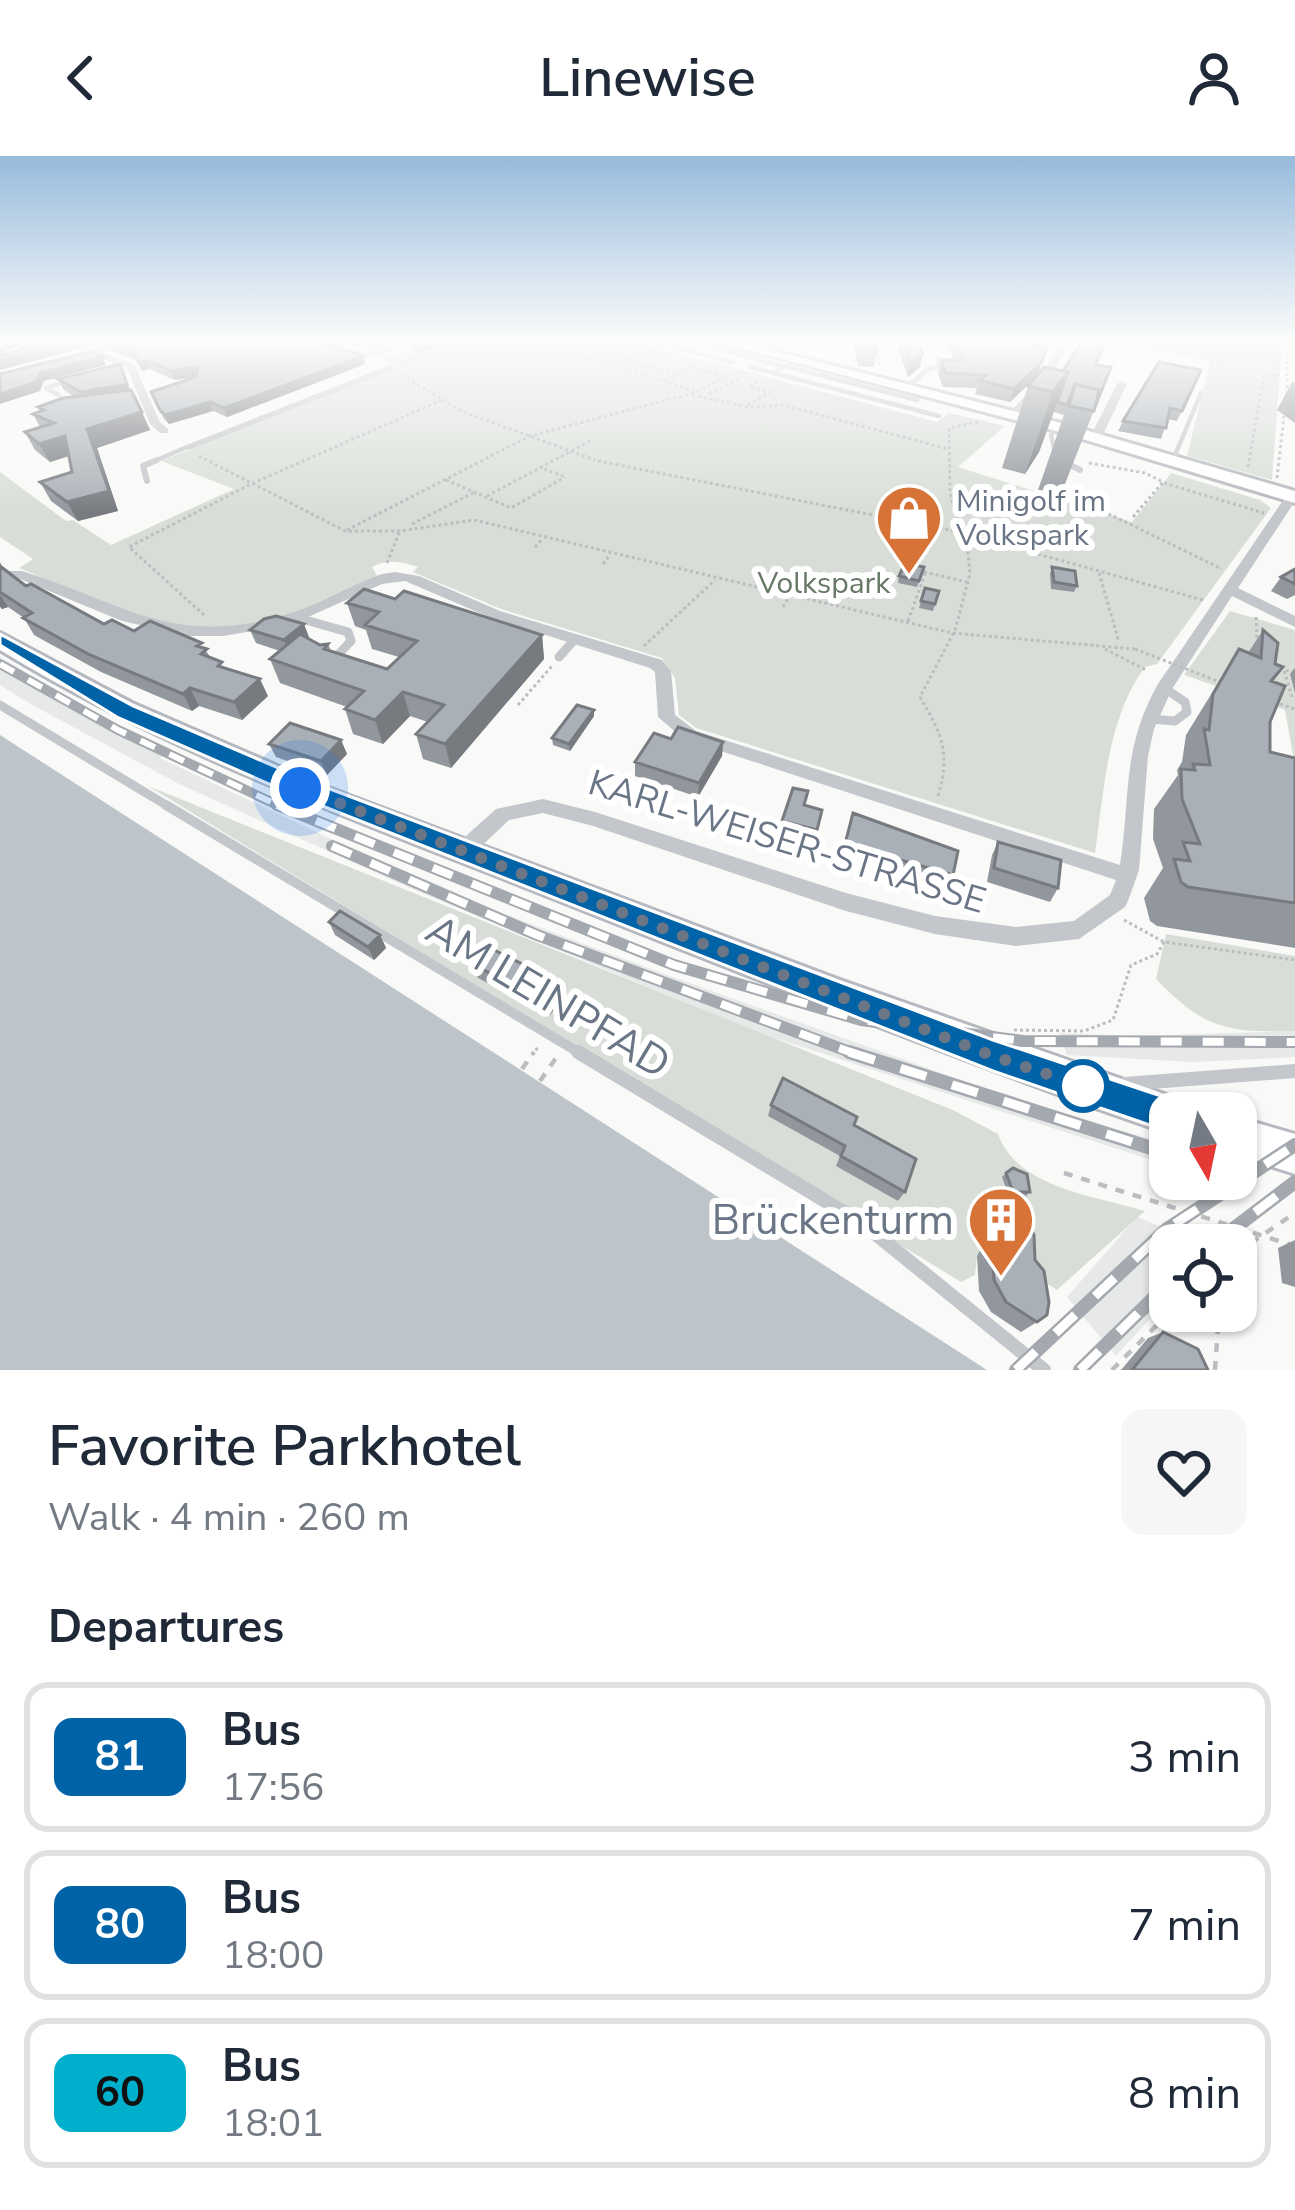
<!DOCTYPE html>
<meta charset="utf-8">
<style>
body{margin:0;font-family:"Nunito Sans",sans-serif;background:#f6f6f7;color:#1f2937;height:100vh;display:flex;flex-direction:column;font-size:45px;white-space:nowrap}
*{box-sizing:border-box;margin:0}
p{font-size:39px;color:#747a83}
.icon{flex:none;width:66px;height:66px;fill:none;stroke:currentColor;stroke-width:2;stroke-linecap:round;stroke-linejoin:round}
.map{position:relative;height:1214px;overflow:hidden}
.sheet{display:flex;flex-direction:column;background:#fff;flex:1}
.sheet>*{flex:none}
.badge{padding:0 24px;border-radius:18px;font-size:42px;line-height:78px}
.needle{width:78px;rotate:171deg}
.buttons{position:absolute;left:1149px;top:936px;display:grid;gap:24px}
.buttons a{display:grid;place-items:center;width:108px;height:108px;border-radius:24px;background:#fff;box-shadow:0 3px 9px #0004;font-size:60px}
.you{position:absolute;width:60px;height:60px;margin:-30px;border:9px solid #fff;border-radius:50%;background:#1a73e8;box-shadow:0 0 0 18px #1a73e833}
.map>.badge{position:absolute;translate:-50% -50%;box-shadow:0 0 0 6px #fff}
h2{padding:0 48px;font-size:45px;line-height:108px}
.round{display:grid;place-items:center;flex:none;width:126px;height:126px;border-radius:24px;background:#f6f6f7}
.headline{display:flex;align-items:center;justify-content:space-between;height:204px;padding:0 48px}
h1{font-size:57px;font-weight:600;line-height:90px}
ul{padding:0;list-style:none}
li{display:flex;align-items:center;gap:36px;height:150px;margin:0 24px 18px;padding:0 24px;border:6px solid #e0e1e3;border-radius:24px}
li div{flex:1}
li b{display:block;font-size:45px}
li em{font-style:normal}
li .badge{min-width:132px;font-weight:700;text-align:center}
header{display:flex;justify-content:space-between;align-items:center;height:156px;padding:0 48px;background:#fff;font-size:54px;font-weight:600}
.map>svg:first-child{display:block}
</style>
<header><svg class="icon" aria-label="back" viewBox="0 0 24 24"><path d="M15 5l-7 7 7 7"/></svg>Linewise<svg class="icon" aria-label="person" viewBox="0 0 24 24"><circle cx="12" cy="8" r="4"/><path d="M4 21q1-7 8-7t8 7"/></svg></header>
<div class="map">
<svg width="1295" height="1214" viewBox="0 0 1295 1214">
<rect width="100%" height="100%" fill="#f9f9f7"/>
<path fill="#e7e8e8" d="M0,501L97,558L171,593L160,602L327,681L512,761L667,819L1003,939L1170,989V1010L759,877L417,735L181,629L27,546L0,529Z
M1295,875V901L1194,906L1067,899L1059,877L1130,880Z
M1137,1061L1205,1089H1170V1141L1116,1200L1067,1141Z"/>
<path fill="#d8ded7" d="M430,187H640L937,266L949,257L1005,270L958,311L1132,366L1171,317L1260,344L1271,352L1157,508L1145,511C1107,563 1104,635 1095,697L696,572L679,559L675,522L662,502L501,453L413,416L418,411C403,406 387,402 372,411L377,419L373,423C316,454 223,487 158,468C111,454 64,431 19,412L33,403L0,381V316L66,365L73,364L111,389L234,333L161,305L395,213L382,204Z
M1126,187H1282L1272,324L1187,300L1210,206Z
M1230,455L1295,474V610L1285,554L1184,519Z
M148,630L955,955L998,978C1017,1032 1096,1040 1145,1055L1057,1134L1019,1110L992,1071L977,1100L975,1119L961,1126Z
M1166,778L1295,800V875C1228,877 1204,873 1156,823Z"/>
<path fill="#bdc5cb" d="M0,579L987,1214H0Z"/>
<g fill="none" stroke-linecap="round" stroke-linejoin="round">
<g stroke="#b5b9bf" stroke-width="6">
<path id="secondary" d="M721,187H744L1061,267L1295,335V347L1049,273Z
M0,477L132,547L326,631L840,824L1170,940L1184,945L1188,957H1170V978L1087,949C894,878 703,802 512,726C337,657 161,592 0,494Z
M1236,961L1295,978V1018L1236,999Z"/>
</g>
<path stroke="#bbbdc0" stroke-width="3" stroke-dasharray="3 3" stroke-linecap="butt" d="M518,187L609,207L697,236L730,218
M1287,187V239
M1158,196L1160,187
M626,204L678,219
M616,208L651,195
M880,209L877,194H900
M1220,209L1221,187
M691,211L724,221
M403,212L406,205L453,187
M402,219L461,255L595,304
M666,225L689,213
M709,238L742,221
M692,239L749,251L783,249L948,293
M748,249L770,236L749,231L758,225
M199,300L345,375H400L474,364L952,477L1135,493
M598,305L959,376L1203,444
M1089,307L1145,317L1163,326L1133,361
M1248,311L1264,219L1278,221L1275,187
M544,313L563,320
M1277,322L1284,260
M446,324L511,352L565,321
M1164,327L1264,357
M1085,337L1084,346L1222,413
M487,340L592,284
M412,368L473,337
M347,374L530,280L697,236
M535,391L543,382
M387,407L399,377
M603,408L610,398
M924,416L967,426
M1099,417L1119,486
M783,451L789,441
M204,459L129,391L251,328L442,244
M1256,461L1257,486
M908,465L925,418
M644,490L715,424
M1105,493L1146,514
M1292,541L1284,514L1295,516
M1280,548L1295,553
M518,549L552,510
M938,640C951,598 942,578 920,541L955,474L970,418L968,397L950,338L949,272L978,266
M1124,764L1164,786L1295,804
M1014,874L1084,875L1113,864L1131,809L1157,798L1164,786
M532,899L539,890"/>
<path stroke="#bbbdc0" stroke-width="4.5" stroke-dasharray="9 9" stroke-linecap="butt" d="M522,913L534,896
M540,925L556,902
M1064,1017L1295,1090
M1112,1214L1171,1155
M1215,1214L1219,1155"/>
<path stroke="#c3c6ca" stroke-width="4.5" d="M660,187L733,206
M697,187L782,210
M760,195L775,187
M750,211L939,260
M773,217L785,210L917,244
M907,232L928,213L940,210L937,201
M59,239L46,232L67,225
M1055,270L1051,279L1056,301L1067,307
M1173,304L1201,237
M150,307L185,292"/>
<path stroke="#c3c6ca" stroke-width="6" d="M1061,304L1080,314
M147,325L143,310L157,304"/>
<path stroke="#c3c6ca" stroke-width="9" d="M295,461L348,476L351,485L334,503
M559,501L575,483
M0,549L171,652
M1149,563L1175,565L1187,556L1185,546L1164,532"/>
<path stroke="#c3c6ca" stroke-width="10" d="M166,649L583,899"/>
<path stroke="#c3c6ca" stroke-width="14" d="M578,896L862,1067L1044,1214
M1125,928L1295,915"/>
<path fill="#c3c6ca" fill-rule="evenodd" d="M105,187H116L101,196L134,208L160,266L168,273V277H160L150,268L127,212L91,199V195Z
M315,187C333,187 349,195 366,196C382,196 398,187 416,187L367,202Z
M1060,187H1070L1046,228L1017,261H1009V257L1039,225Z
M390,209L395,212L393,214L189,294L179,292Z
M1122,225L1127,228L1102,281L1092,283L1090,281L1117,228Z
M1288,337H1295V345L1238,432L1295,460V471L1232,440L1172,533L1154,573L1148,600L1139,714L1128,745L1125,751L1079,783L1016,790L935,778L846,755L593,670L543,657L509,664L471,700L464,702L457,700L454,694L457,688L496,653L543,643L595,656L846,737L935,760L1016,771L1074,765L1110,739L1116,724L684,583L658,561L655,516L650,512L489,461L405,425L382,428L308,461L265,473L223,480H189L122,465L20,423H0V415H22C129,449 177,495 297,455C326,445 353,428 382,418L395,416L419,420L500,455L662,504L671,515L675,559L696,575L1120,709C1131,639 1121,594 1158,528Z"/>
<use href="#secondary" fill="#fff" fill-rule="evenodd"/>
<g stroke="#a4a9af" stroke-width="10">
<path id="rail-far2" d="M0,508L118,574L284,652"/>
</g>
<g stroke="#a4a9af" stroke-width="12">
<path id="rail-far1" d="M277,649L674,809L861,864L1023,885L1295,886
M332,690L537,779L858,899"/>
</g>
<g stroke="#a4a9af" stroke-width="14">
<path id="rail" d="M849,896L1170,998
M1212,1089L1295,1026
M1016,1214L1167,1073L1295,989
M1080,1214L1170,1126"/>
</g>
<use href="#rail-far2" stroke="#fff" stroke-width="6" stroke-dasharray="16" stroke-linecap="butt"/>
<use href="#rail-far1" stroke="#fff" stroke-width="8" stroke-dasharray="21" stroke-linecap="butt"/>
<use href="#rail" stroke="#fff" stroke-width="9" stroke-dasharray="27" stroke-linecap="butt"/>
<path stroke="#bbbdc0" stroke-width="3" stroke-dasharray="3 3" stroke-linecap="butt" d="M1135,493L1217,525"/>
<path stroke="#bbbdc0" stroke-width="4.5" stroke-dasharray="9 9" stroke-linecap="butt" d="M1236,1097L1295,1057"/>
</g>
<path fill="#92979d" d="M108,187L363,200L365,208L227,261L213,255L169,268L164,263L151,236L196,221L175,224L149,213L142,215L136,204L111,195Z
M336,187H391L366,191Z
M410,187H449L422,196L411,193Z
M853,187H875L877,194L874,211L858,210Z
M896,187H919L920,211L908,221Z
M946,187H1031L1047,191L1037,220L1010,246L975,238L977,232L943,231L938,218L941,204H954Z
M120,208L130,234L150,274L97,292L118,355L78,365L51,345L40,326L72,316L69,300L50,306L35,294L25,276L40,271L33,258L40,255L38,251L75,241L64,234L58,223Z
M1096,209L1111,211L1061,338L1038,334L1064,259L1054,256L1039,296L1025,318L1002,312L1028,230L1063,215Z
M1201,214L1177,265L1168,263L1161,283L1118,275L1123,265Z
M1292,226H1295V267L1277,254Z
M0,406L2,411L26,430L104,468L204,492L211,502L268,540L242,564L199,550L192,555L101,516L34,479L24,462L8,451L2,453L0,451Z
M924,411L917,431L898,427L899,420Z
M1052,411L1077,430L1074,436L1051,433L1050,418Z
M1295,413V439L1287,443L1271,435L1281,421Z
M925,432L939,435L933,455L919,452Z
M395,443L542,479L544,503L451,612L423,603L416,578L428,566L410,560L383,588L353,578L345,553L347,551L280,527L270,503L280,495L256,487L250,474L304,468L308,482L320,489L328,488L331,495L387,513L399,501L372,493L366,474L355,470L347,447Z
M1263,474L1275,508L1283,511L1273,526L1270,596L1295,602V792L1157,770L1150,765L1144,742L1163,712L1153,683L1154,653L1178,619L1177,614L1182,606L1186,579L1239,493L1248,497Z
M1295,512V537L1290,518Z
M594,554V560L570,595L553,589L552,582Z
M341,584L347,598L327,619L276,601L269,588Z
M723,586L722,600L698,641L635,620V606Z
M804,650L822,654L815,681L781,671L782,665Z
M853,657L953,719L950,725L843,694Z
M998,686L1058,732L1050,746L987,726L992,699Z
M329,766L380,779L386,792L374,804L335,779Z
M474,809L561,827L563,840L550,859L478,822Z
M771,949L854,969L905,1036L898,1045L836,1010L840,1000L768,960Z
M1006,1017L1030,1036L1025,1041H1009L1002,1021Z
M1006,1057L1037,1166L1021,1176L991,1156L979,1135L977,1100L992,1071Z
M1295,1084V1131L1282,1127L1278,1092Z
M1163,1176L1208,1214H1121L1148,1182Z"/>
<path fill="#777b80" d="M0,187H26L5,195L0,202Z
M65,187H100L0,214V204Z
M365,187H391L366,191Z
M423,187H449L422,196L421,188Z
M923,198L920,211L908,221L911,207Z
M363,200L365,208L227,261L224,252Z
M103,201L106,209L44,225L40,235L0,248V238L40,217Z
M146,204L149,213L142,215L139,207Z
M1041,207L1037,220L1010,246L1014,233Z
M120,208L132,239L87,247L81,236Z
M198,211L201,220L175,224L171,215Z
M1068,216L1039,296L1025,318L1053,236Z
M210,246L213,255L169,268L165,259Z
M142,256L150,274L97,292L118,355L78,365L67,346L87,273Z
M65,280L75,298L50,306L39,288Z
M0,439L8,451L2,453L0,450Z
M304,468L309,481L289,498L284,484Z
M542,479L544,503L451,612L445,588Z
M260,523L268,540L242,564L234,546Z
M190,532L199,550L192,555L183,538Z
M403,536L410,560L383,588L375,564Z
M594,554V560L570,595L569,588Z
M341,584L347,598L327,619L321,605Z
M723,586L722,600L698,641L699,627Z
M380,779L386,792L374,804L368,791Z
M561,827L563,840L550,859L548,847Z"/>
<path fill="#aab0b7" stroke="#777b80" stroke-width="3" d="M39,187H65L0,204V197L4,199Z
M108,187H323L363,200L224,252L210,246L165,259L160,254L151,236L196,221L198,211L171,215L146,204L139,207L132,195Z
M860,187H875L877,194H861Z
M903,187H919L923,198L911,207Z
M956,187H1031L1047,191L1041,207L1014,233L979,224L986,219L946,217L941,204H963Z
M1081,187H1104L1096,209L1111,211L1095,251L1099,234L1075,228L1067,249L1057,246L1068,216L1063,215Z
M89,196L103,201L40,217L36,226L0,238V218Z
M1159,206L1201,214L1182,255L1170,252L1166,272L1123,265Z
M120,208L127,228L81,236L58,223Z
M1044,211L1068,216L1053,236L1028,230Z
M1075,228L1099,234L1094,255L1069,250Z
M131,234L142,256L87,273L109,335L67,346L40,326L72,316L65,280L39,288L25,276L54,267L33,258L44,254L38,251L63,242Z
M905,407L924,411L919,425L899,420Z
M0,410L26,430L31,428L104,468L112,464L134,475L150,465L202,487L197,490L207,493L201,498L222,506L218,510L260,523L234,546L190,532L183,538L90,499L23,462L32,457L0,436Z
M1052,411L1075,415L1077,430L1054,426Z
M1295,413V428L1281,421Z
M925,432L939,435L935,448L921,445Z
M364,433L395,443L404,435L542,479L445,588L416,578L444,549L403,536L375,564L345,553L364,535L270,503L300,478L320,489L328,488L324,493L387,513L417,485L365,469L379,456L347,447Z
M276,460L304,468L284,484L250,474L264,463Z
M1263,474L1278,487L1275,508L1283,511L1271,525L1285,530L1270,566V596L1295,602V747L1188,731L1181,726L1174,703L1190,705L1183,686L1200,688L1182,643L1181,613L1195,614L1193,608L1210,609L1204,573L1209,574L1213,538L1239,493L1261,502Z
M577,549L594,554L569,588L552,582Z
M290,567L341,584L321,605L269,588Z
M678,571L723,586L699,627L635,606L654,577L671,583Z
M793,632L808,635L804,649L822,654L817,674L782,665Z
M853,657L958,695L953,719L845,688Z
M998,686L1061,704L1058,732L994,712Z
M340,755L380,779L368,791L329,766Z
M488,791L561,827L548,847L474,809Z
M783,922L857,961L854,969L916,1003L905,1036L841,1000L845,990L771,949Z
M1013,1012L1027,1018L1030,1036H1013L1006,1017Z
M1006,1057L1027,1065L1034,1079L1035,1104L1044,1115L1049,1146L1047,1159L1037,1166L1006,1146L994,1124L991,1087Z
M1163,1176L1198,1193L1208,1214H1132Z"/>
<linearGradient id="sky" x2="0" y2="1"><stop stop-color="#97bbdc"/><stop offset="0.52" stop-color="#fcfcfb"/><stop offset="1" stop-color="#fcfcfb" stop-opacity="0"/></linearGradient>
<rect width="1295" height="357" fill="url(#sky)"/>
<path fill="#0062a7" stroke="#fff" stroke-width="3" d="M0,478L133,550L309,625L993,884L1170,943L1182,948L1187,959L1182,971L1170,976L993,915L292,638L117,561L0,489Z"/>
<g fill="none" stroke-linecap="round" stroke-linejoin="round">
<path stroke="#6a7686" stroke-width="12" stroke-dasharray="0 21.6" d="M300,632L993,900L1083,930"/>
</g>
<defs>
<g id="shop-pin" transform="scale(3.45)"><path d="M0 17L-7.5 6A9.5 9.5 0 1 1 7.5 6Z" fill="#d87338" stroke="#fff"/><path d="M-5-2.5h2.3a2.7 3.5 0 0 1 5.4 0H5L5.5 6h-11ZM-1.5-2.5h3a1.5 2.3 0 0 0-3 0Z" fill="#fff"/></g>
<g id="building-pin" transform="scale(3.45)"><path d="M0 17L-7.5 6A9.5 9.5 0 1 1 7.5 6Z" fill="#d87338" stroke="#fff"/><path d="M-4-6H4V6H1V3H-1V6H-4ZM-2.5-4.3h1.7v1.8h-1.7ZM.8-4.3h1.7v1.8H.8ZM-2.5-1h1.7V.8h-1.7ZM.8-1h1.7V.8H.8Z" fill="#fff"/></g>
</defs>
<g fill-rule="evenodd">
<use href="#shop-pin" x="909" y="362"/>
<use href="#building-pin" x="1001" y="1064"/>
</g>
<circle fill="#fff" stroke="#0062a7" stroke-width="6" cx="1083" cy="930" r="24"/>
<g text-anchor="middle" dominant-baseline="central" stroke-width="12" stroke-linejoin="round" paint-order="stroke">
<g font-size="30" fill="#6a7686" stroke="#fff" text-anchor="start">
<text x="956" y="345">Minigolf im<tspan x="956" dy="34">Volkspark</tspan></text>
</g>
<g font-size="30" fill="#667965" stroke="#fff">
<text x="824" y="427">Volkspark</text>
</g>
<g font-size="36" fill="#6a7686" stroke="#fff">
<text transform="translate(787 686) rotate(17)">KARL-WEISER-STRASSE</text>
</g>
<g font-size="42" fill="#6a7686" stroke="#fff">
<text transform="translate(548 841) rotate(31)">AM LEINPFAD</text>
</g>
<g font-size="42" fill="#6a7686" stroke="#fff" text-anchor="end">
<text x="954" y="1064">Brückenturm</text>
</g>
</g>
</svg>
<div class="buttons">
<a><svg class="needle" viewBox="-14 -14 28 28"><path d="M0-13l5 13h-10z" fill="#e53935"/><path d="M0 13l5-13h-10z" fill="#747a83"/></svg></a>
<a><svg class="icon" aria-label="locate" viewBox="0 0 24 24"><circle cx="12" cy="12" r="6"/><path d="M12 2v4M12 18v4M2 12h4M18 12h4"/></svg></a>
</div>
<div class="you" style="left:300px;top:632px"></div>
</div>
<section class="sheet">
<div class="headline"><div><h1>Favorite Parkhotel</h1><p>Walk · 4 min · 260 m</p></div><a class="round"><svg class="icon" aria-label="heart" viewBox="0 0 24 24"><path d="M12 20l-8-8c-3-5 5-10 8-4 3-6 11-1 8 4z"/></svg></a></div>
<h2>Departures</h2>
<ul>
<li><span class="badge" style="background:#0062a7;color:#fff">81</span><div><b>Bus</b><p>17:56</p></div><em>3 min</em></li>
<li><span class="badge" style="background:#0062a7;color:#fff">80</span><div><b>Bus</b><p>18:00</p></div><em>7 min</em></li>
<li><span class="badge" style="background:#00afcb;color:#111">60</span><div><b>Bus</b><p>18:01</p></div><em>8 min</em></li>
</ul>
</section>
